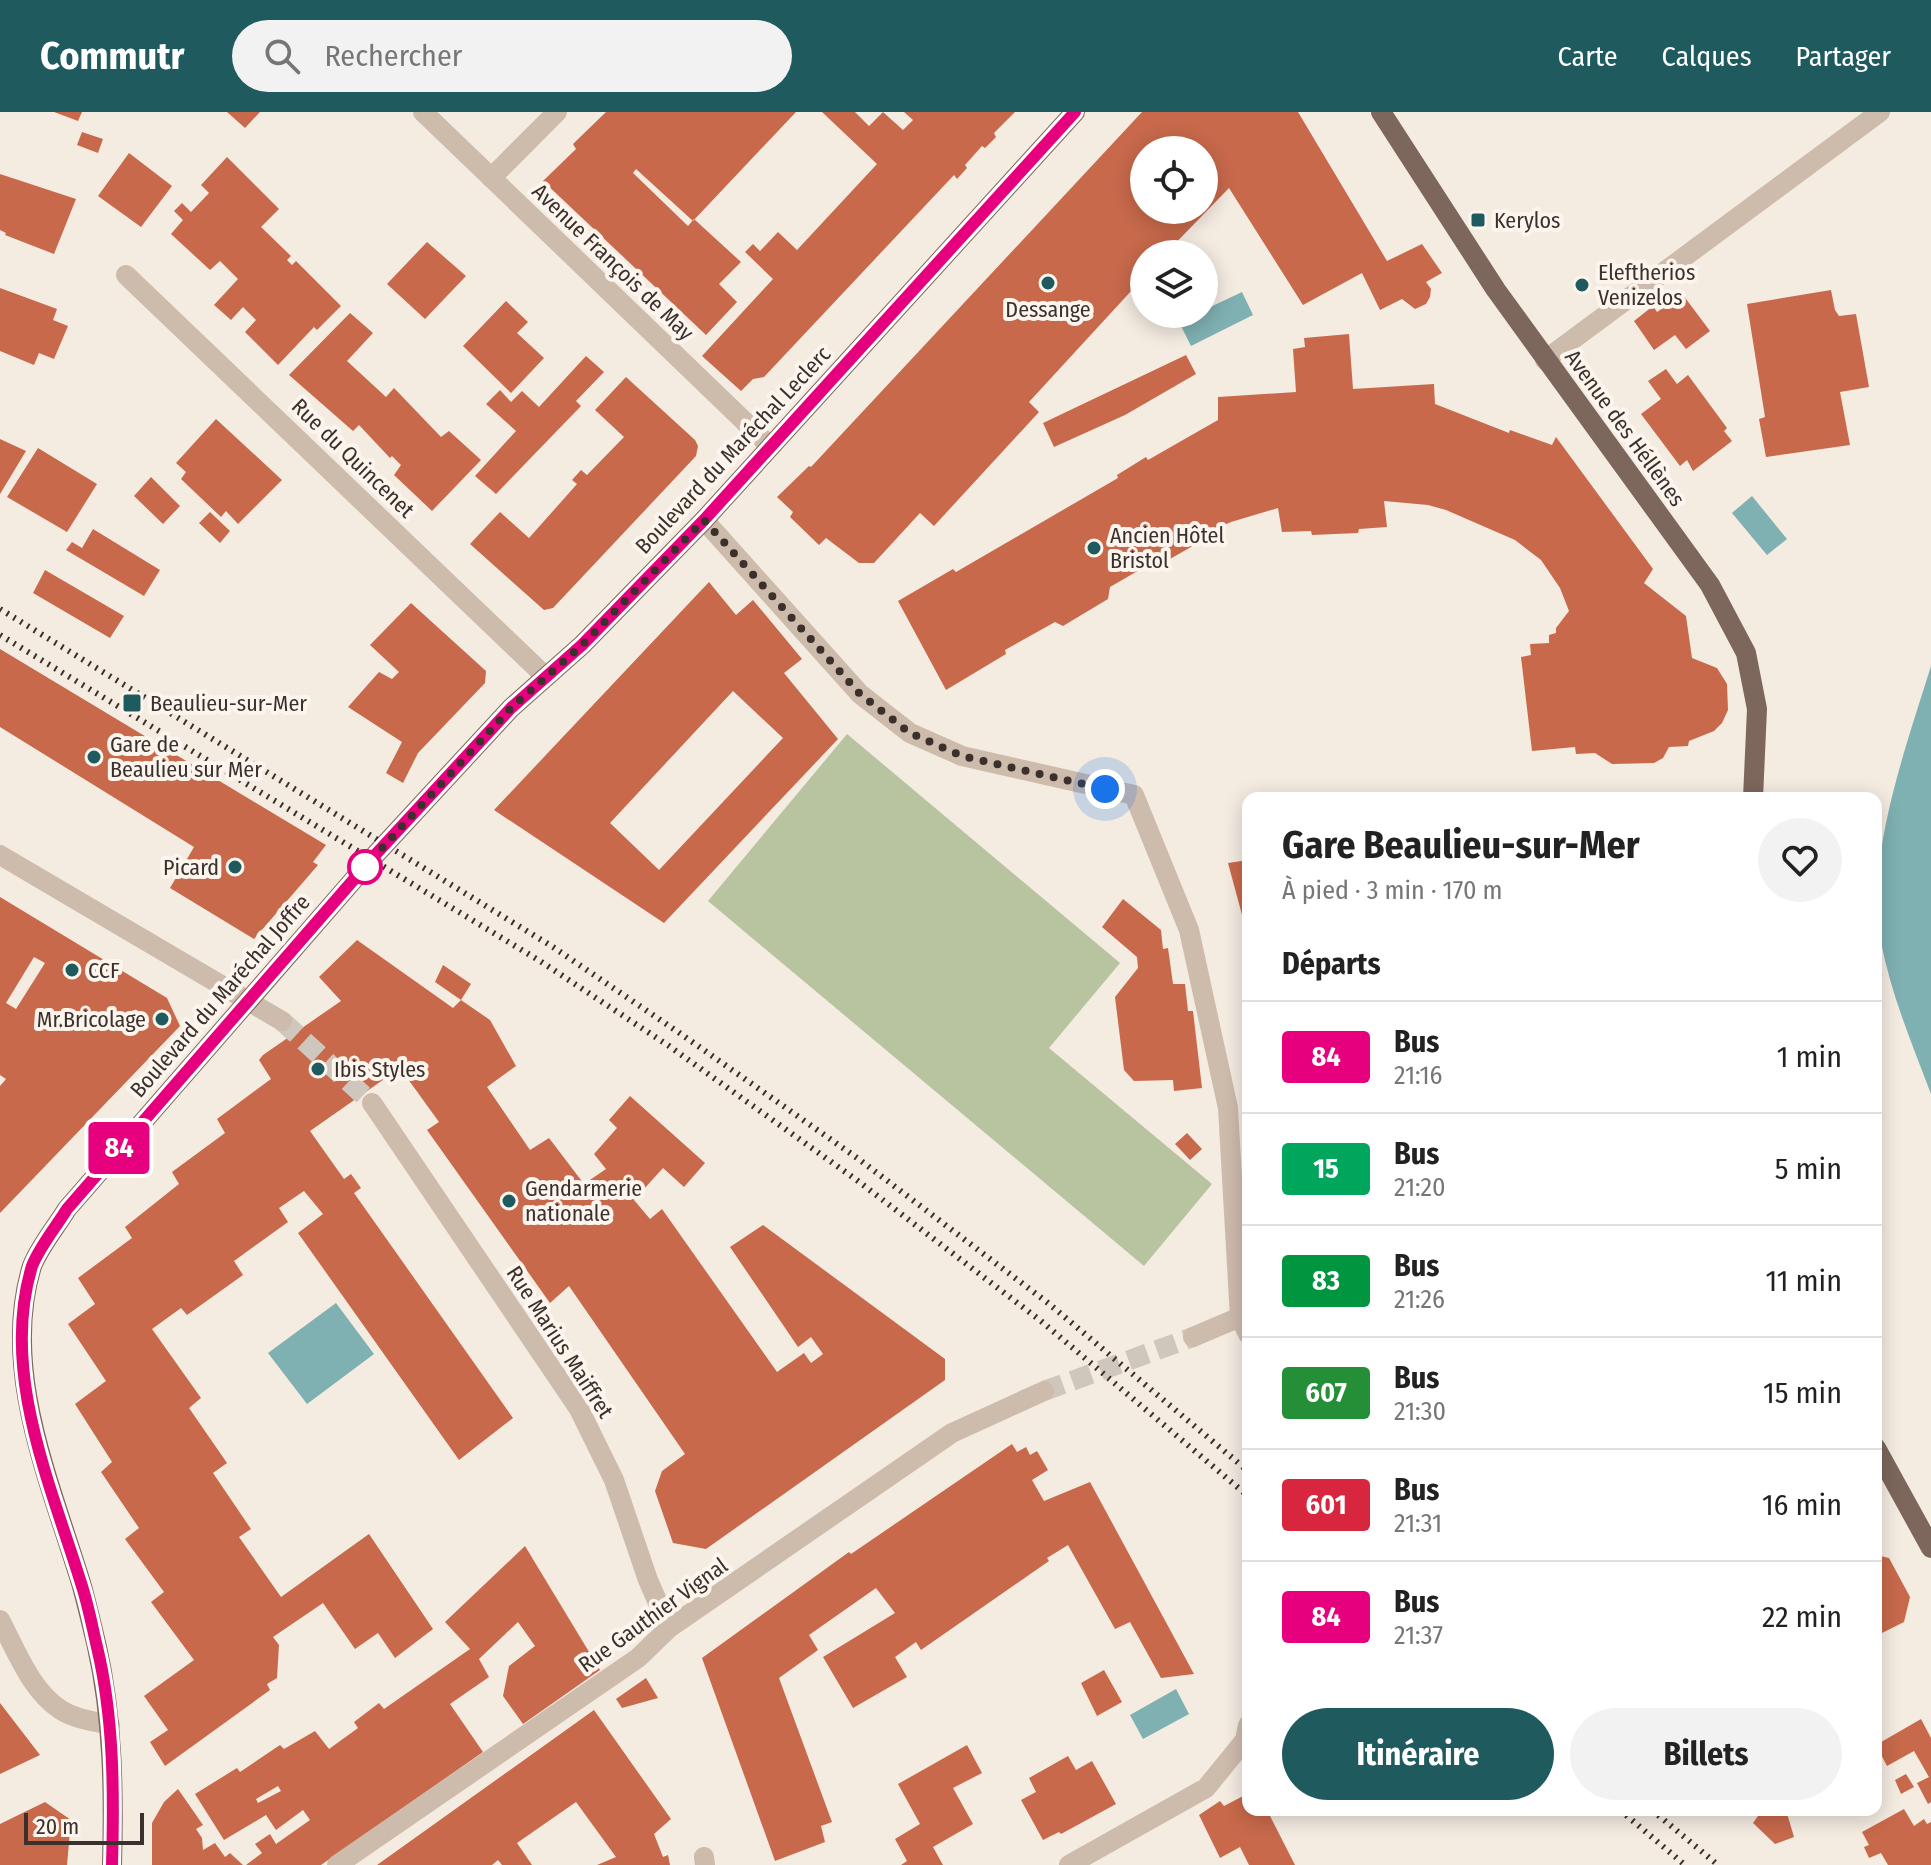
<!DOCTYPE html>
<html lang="fr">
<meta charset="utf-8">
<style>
body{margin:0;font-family:"Fira Sans Condensed",sans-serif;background:#f2f2f2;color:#222;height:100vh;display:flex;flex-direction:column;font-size:30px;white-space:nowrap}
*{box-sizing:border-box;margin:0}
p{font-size:26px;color:#767676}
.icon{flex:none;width:44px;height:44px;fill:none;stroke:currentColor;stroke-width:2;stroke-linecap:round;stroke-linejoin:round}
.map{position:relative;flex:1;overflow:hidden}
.sheet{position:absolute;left:1242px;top:680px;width:640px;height:1024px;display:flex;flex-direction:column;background:#fff;border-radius:16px;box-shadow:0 4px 20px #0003}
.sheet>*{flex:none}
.badge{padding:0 16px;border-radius:6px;font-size:28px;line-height:52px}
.fabs{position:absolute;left:1130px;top:24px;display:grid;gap:16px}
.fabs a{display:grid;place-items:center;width:88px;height:88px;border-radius:50%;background:#fff;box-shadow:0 4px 20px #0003;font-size:40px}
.scale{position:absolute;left:24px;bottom:20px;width:120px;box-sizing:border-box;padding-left:8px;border:4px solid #3b302b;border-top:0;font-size:22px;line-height:28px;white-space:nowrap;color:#3b302b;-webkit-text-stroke:6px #fbf5ee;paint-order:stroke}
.you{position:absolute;width:40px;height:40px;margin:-20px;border:6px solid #fff;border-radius:50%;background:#1a73e8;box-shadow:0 0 0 12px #1a73e833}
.map>.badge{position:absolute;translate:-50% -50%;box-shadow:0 0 0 4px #fff}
h2{padding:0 40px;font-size:30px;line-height:72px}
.round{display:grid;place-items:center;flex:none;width:84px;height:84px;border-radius:42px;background:#f2f2f2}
.overview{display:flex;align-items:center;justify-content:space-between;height:136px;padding:0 40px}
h1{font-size:38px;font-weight:700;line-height:60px}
.action{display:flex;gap:16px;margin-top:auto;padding:16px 40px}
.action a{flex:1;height:92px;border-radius:48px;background:#1f5a5e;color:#fff;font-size:32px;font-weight:700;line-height:92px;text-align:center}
.action a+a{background:#f2f2f2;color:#222}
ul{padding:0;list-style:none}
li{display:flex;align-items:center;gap:24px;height:112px;padding:0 40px;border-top:2px solid #e0e0e0}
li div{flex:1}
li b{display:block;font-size:30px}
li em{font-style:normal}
li .badge{min-width:88px;font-weight:700;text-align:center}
header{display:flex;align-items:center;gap:48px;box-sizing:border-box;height:112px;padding:0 40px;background:#1f5a5e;color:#fff}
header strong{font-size:38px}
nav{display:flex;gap:44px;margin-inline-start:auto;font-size:28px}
.search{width:560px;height:72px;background:#f2f2f2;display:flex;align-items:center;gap:20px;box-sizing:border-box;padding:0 28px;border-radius:44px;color:#767676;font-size:30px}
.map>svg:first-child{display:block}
</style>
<header>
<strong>Commutr</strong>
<div class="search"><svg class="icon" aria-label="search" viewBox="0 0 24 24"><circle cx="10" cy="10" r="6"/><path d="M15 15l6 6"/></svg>Rechercher</div>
<nav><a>Carte</a><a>Calques</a><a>Partager</a></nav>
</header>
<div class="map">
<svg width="1931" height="1753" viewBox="0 0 1931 1753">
<rect width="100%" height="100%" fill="#f4ebe1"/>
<path fill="#b8c4a0" d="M847,622L1120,851L1049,936L1212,1072L1144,1154L708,789Z"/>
<path fill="#7fb0b2" d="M1242,180L1253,203L1191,234L1179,210L1195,202H1204V198Z
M1752,384L1787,427L1767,443L1732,401Z
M1931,554V982C1912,932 1891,882 1881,830C1864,748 1907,632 1931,554Z
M336,1191L374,1242L307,1292L268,1241Z
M1176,1577L1189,1602L1143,1627L1130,1603Z"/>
<path fill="#c8694b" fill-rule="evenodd" d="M54,0H82L78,9Z
M227,0H260L245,16Z
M606,0H796L693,109L636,57L633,61L688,114L694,107L741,150L719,172L737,190L706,223L543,69L576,37L573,32Z
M822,0H855L869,14L883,0L903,18L913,8L904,0H1015L994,21L996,25L985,36L982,34L965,53L967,56L957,67L954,63L764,265L753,267L741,279L702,244L773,167L745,140L753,132L760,139L778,120L797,138L877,52Z
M1142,0H1298L1387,149L1422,132L1442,161L1426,170L1431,177L1430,185L1426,192L1415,197L1402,187L1380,198L1362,161L1303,193L1229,76L1165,142H1144V165L1029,290L1039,300L934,414L920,401L874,451H859L826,426L819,433L790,405L793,400L777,385L809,354L811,355ZM1144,38H1204V98H1144Z
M82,20L103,27L98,41L77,33Z
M129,41L172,74L141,115L98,84Z
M227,45L279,97L261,115L291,144L287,148L292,153L296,149L341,194L317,218L314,215L278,253L245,220L256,208L243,195L231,208L214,193L238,167L220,149L210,158L171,122L183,108L174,99L182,91L191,100L209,81L201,73Z
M0,62L76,87L54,142L5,123L6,121L0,118Z
M427,130L466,164L425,207L387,172Z
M0,176L57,197L53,208L68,214L54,247L39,241L34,253L0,239Z
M1831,178L1835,198L1839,204L1856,202L1869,275L1840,280L1850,333L1766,345L1759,307L1765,305L1747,192Z
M1683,183L1710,219L1686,237L1675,223L1654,238L1634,209L1653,194L1657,200Z
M506,189L528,210L517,221L544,246L511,281L463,234Z
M350,201L373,221L347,249L386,285L394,276L441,325L449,319L481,348L432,399L394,363L401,353L392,344L390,346L359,313L353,319L289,263Z
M1349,222L1353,277L1434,272L1435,292L1509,321L1510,318L1552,333L1556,325L1653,457L1644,471L1686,504L1692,546L1717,556L1727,572L1728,598L1722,611L1714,619L1689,629L1688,634L1669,635L1663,646L1654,651L1612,652L1595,641L1576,642L1575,635L1532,639L1521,545L1531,543L1530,532L1549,531V523L1556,521V516L1569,499L1560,476L1541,448L1515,428L1446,398L1428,393L1384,389L1387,415L1359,417L1358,421L1312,423L1311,419L1282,420L1278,396L1231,410L1196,425L1198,431L1163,451L1160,446L1110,475L1108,487L1063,514L1055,510L1005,538L1006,542L946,578L898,489L953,457L956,460L1118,366L1117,363L1146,345L1148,348L1218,308V285L1296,280L1293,237L1305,235L1304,226Z
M1186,243L1196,262L1125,303L1054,335L1043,311Z
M586,244L604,260L576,289L581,294L496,382L475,364L516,319L486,292L500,278L511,290L522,279L539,295Z
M1666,257L1677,272L1688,263L1727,316L1724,319L1732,329L1693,359L1687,348L1680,354L1641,302L1661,287L1648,269Z
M626,265L695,328L698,334L696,344L553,496L544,498L470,432L500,400L529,426L577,372L572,368L581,358L587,363L624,325L595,298Z
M216,307L282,368L238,412L226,399L221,405L181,367L186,360L176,351Z
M0,327L26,339L0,382Z
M38,336L97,372L67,420L7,385Z
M151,365L180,394L163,412L134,384Z
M210,400L230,419L220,431L199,411Z
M93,417L160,458L144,484L66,438L72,430L82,436Z
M45,458L124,504L110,526L33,481Z
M709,470L736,503L753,488L802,547L784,561L838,627L664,811L494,698ZM733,579L783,626L659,758L610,711Z
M411,491L486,559L485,571L418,641L403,671L386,661L402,630L348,595L379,560L392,567L399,560L370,533Z
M0,537L326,733L313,750L318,753L254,827L170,776L194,735L0,615Z
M1248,748V814H1245L1228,751Z
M0,785L167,886L180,914L0,1101V974L6,967L0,963ZM34,845L45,851L16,897L6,891Z
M1123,787L1161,818L1163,837L1168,836L1173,872H1185L1188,899H1193L1202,976L1174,979L1173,968L1134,969L1124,958L1115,885L1138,856L1137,845L1102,815Z
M357,828L453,896L461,888L490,908L516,954L487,975L530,1038L549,1026L584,1072L606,1057L594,1042L617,1016L609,1008L630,984L705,1051L684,1075L663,1056L634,1088L650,1107L662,1097L777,1260L804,1241L811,1251L823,1242L811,1225L798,1235L730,1135L763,1113L945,1247V1268L706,1437L673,1431L655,1379L662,1359L685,1342L569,1174L550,1191L427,1018L439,1010L400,956L310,1019L344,1067L351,1062L361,1076L354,1081L513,1306L459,1348L298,1121L323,1102L304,1079L279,1096L288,1110L234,1149L243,1163L187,1203L181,1196L152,1217L201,1286L189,1296L227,1351L213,1361L251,1417L239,1425L281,1485L369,1422L433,1517L395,1546L378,1521L355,1537L323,1491L273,1525L279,1533L277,1566L267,1572L270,1578L165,1654L150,1630L168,1618L144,1584L194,1548L151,1490L164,1480L125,1427L139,1416L101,1360L112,1350L75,1292L106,1269L68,1212L95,1192L78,1166L132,1126L125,1115L179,1072L172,1060L225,1021L217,1007L271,967L259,948L263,943L341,889L319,865Z
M443,853L471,872L461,888L435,870Z
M1187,1021L1202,1037L1190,1048L1175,1032Z
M1012,1332L1017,1340L1026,1335L1030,1343L1037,1339L1048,1358L1032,1368L1044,1389L1090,1370L1194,1562L1161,1566L1130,1510L1115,1517L1068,1433L1047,1446L1049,1449L921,1538L916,1530L895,1545L907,1565L853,1596L823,1545L895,1501L876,1476L809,1523L818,1538L779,1566L832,1710L821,1714L825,1730L775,1749L702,1546L849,1440L851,1442Z
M525,1434L600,1558L523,1612L503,1584L509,1554L535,1534L518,1510L479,1547L489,1565L450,1592L483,1640L321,1753H246L262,1741L255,1732L270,1722L276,1732L310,1708L303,1698L276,1718L266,1703L224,1728L195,1682L237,1656L240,1660L280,1633L284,1637L315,1619L329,1637L358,1616L354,1610L379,1591L384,1597L470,1537L445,1510ZM278,1674L281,1679L258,1691L256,1687Z
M1876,1443L1889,1446L1910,1485L1904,1510L1876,1524Z
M1104,1558L1122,1590L1097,1604L1081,1571Z
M646,1566L658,1586L622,1596L616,1587Z
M0,1591L40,1643L0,1662Z
M594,1598L671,1707L654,1722L663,1745L668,1743L670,1753H597L616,1745L576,1690L517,1731L532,1753H502L498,1748L492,1753H377Z
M1921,1607L1931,1626V1690L1928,1692L1917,1671L1929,1665L1914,1639L1887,1654L1876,1633Z
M967,1633L982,1661L953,1676L973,1712L933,1735L943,1753H901L907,1749L895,1727L920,1712L898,1672Z
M1068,1644L1076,1658L1092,1649L1116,1692L1061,1722L1059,1720L1043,1728L1021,1688L1036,1680L1029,1666Z
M1906,1662L1914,1675L1901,1682L1895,1668Z
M1248,1675V1698H1267L1295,1753H1249L1240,1735L1220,1746L1199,1703L1220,1689L1224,1694L1247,1682L1245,1677Z
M178,1677L203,1713L196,1717L202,1726L203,1738L215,1731L225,1745L230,1741L243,1753H152V1711L164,1690Z
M45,1690L71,1708L67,1753H0V1712Z
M1904,1697L1914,1714L1924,1707L1927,1712L1931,1710V1753H1888L1881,1741L1869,1746L1864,1735L1869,1733L1862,1720Z
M1756,1698H1786L1794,1725L1775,1732L1753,1711L1758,1704Z"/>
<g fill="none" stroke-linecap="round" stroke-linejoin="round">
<path stroke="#cfc6bd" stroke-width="20" stroke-dasharray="20 10" stroke-linecap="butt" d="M282,909L372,991
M1044,1279L1193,1225"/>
<path stroke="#cdbbac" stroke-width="20" d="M423,0L770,334
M491,66L557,0
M126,163L546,565
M1545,248L1880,0
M704,408L860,582L910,621L962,644L1134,683L1189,818L1228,996L1240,1205L1248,1222
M0,743L282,909
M372,991L579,1297L614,1368L648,1468L669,1516
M1193,1225L1240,1205
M0,1508C16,1538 31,1579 61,1598C75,1607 93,1609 110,1613
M704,1745L705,1753
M337,1753L638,1546L669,1516L952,1321L1044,1279
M1069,1753L1206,1676L1245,1628L1248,1613"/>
<path stroke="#7d675c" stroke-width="20" d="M1381,0L1496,178L1710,473L1746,541L1757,597L1753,686
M1876,1336L1931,1436
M112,1753C114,1681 113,1606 97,1535C92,1514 87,1492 81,1471C51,1372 0,1258 32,1154C40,1134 56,1115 67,1097L376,742L511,596L582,533L704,408L1075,0"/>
<path stroke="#3b302b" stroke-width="6" stroke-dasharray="2 6" stroke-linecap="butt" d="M0,497L553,835L681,922L860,1048L1048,1191L1248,1359
M0,523L540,849L669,934L858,1069L1041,1209L1248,1384
M1620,1698L1685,1753
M1652,1698L1718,1753"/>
</g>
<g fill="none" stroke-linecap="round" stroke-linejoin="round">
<g stroke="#fff" stroke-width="18">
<path id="line" d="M112,1753C114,1681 114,1606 97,1535C92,1514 88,1492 81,1471C50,1371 0,1259 32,1154C40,1134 56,1115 67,1097L376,742L511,596L582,533L704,408L1075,0"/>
</g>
<use href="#line" stroke="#e6007e" stroke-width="12"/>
<path stroke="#3b302b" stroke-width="8" stroke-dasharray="0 14.4" d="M365,755L359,761L511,596L582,533L704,408L860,582L910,621L962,644L1105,677"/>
</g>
<g fill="#1f5a5e" stroke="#fbf5ee" stroke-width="3">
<rect x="1470" y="100" width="16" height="16" rx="4"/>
<circle cx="1048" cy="171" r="8"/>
<circle cx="1582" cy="173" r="8"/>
<circle cx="1094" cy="436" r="8"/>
<rect x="122" y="581" width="20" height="20" rx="4"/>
<circle cx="94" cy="645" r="8"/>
<circle cx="235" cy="755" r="8"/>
<circle cx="72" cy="858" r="8"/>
<circle cx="162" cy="907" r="8"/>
<circle cx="318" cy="957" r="8"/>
<circle cx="509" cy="1089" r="8"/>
</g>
<circle fill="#fff" stroke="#e6007e" stroke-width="4" cx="365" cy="755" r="16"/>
<g text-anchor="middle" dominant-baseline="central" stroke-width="8" stroke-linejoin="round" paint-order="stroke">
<g font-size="22" fill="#3b302b" stroke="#fbf5ee" text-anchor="start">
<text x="1494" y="108">Kerylos</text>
<text x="1598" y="160">Eleftherios<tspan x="1598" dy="25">Venizelos</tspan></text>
<text x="1048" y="197" text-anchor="middle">Dessange</text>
<text x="1110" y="423">Ancien Hôtel<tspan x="1110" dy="25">Bristol</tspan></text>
<text x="150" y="591">Beaulieu-sur-Mer</text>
<text x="110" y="632">Gare de<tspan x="110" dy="25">Beaulieu sur Mer</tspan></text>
<text x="219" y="755" text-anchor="end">Picard</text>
<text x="88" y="858">CCF</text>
<text x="146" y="907" text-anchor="end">Mr.Bricolage</text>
<text x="334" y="957">Ibis Styles</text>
<text x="525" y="1076">Gendarmerie<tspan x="525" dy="25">nationale</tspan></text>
</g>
<g font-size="22" fill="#3b302b" stroke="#fbf5ee">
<text transform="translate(613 150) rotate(44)">Avenue François de May</text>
<text transform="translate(1625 316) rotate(54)">Avenue des Héllènes</text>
<text transform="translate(733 338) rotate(-47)">Boulevard du Maréchal Leclerc</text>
<text transform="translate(353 346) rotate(44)">Rue du Quincenet</text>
<text transform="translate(220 884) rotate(-49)">Boulevard du Maréchal Joffre</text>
<text transform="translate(560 1230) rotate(57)">Rue Marius Maiffret</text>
<text transform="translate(653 1503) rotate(-36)">Rue Gauthier Vignal</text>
</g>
</g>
</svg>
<div class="fabs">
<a><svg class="icon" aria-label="locate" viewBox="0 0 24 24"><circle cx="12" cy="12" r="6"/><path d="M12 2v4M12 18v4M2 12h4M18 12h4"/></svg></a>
<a><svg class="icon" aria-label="layers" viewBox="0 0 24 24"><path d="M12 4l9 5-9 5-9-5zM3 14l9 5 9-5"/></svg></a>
</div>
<div class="scale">20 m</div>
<div class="you" style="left:1105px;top:677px"></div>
<b class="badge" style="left:119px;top:1036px;background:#e6007e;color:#fff">84</b>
<section class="sheet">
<div class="overview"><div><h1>Gare Beaulieu-sur-Mer</h1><p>À pied · 3 min · 170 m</p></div><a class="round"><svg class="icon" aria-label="heart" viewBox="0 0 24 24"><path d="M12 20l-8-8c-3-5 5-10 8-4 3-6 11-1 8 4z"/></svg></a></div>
<h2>Départs</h2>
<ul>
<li><span class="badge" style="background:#e6007e;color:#fff">84</span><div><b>Bus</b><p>21:16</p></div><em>1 min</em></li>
<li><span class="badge" style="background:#00a65c;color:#fff">15</span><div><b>Bus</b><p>21:20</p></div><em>5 min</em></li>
<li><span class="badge" style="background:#009640;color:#fff">83</span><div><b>Bus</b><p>21:26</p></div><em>11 min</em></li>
<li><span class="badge" style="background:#258f37;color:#fff">607</span><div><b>Bus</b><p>21:30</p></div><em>15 min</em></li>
<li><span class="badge" style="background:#d7263d;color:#fff">601</span><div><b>Bus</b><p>21:31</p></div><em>16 min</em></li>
<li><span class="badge" style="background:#e6007e;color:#fff">84</span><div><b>Bus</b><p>21:37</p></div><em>22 min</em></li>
</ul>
<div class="action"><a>Itinéraire</a><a>Billets</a></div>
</section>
</div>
